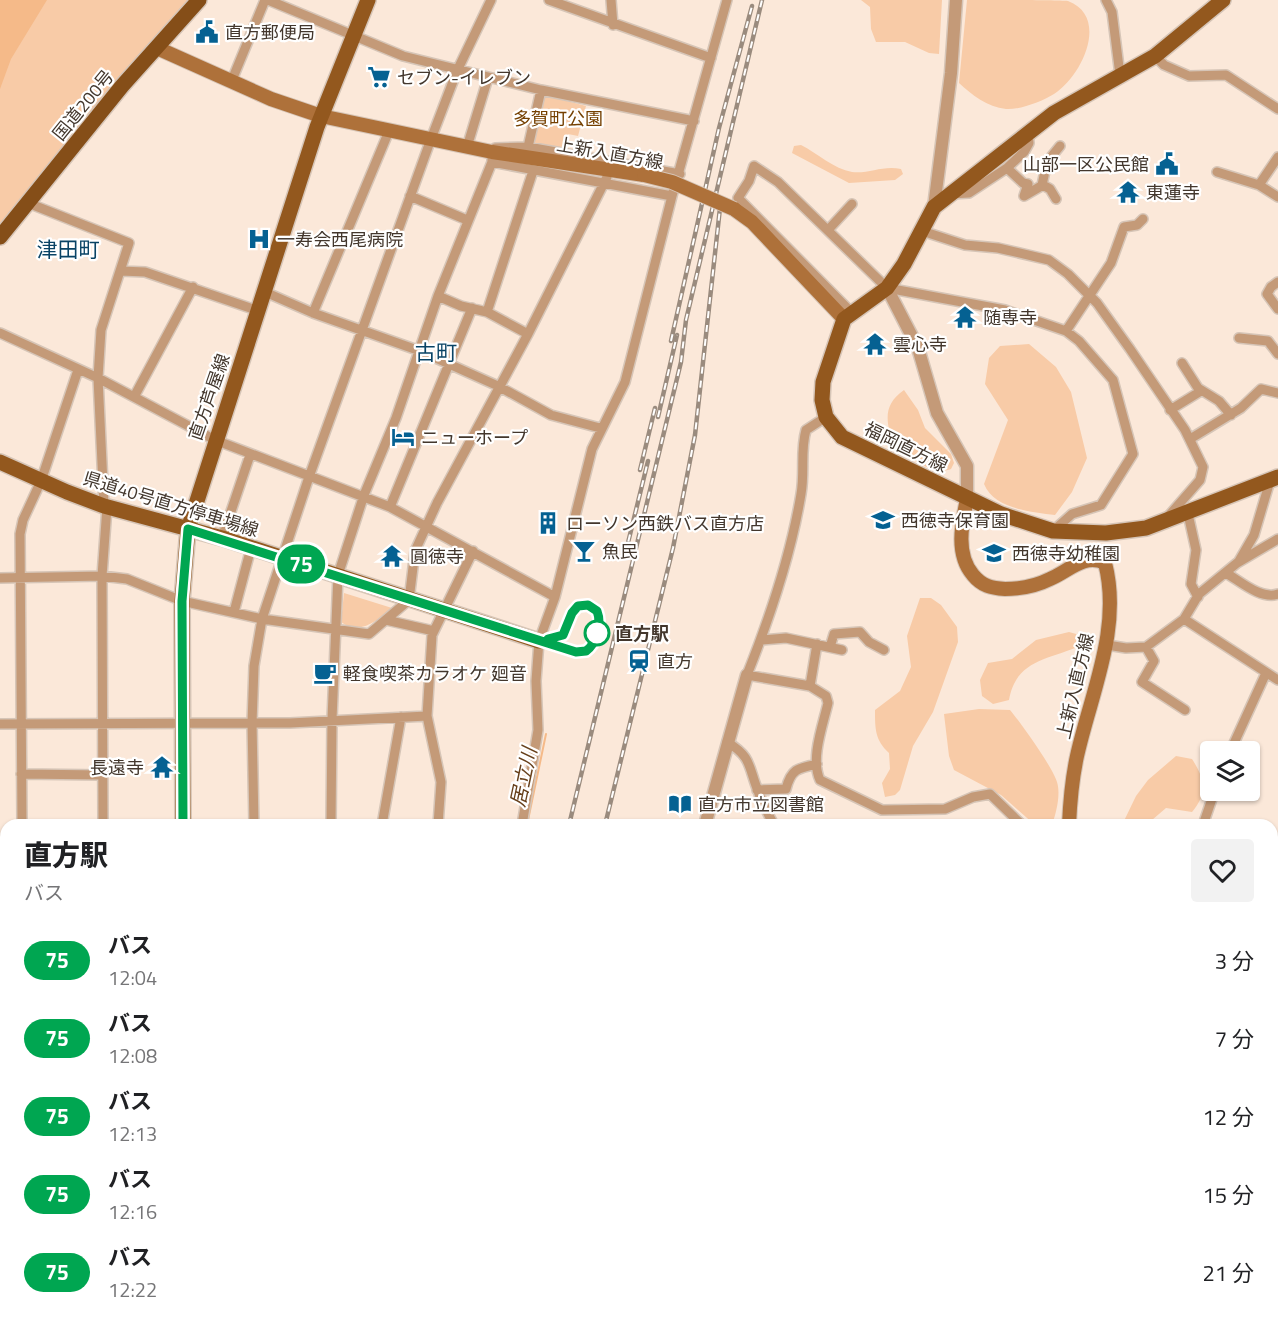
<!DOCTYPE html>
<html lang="ja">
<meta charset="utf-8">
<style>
body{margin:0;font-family:"Titillium Web","Noto Sans JP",sans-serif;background:#f2f2f2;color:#202124;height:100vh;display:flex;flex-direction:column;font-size:22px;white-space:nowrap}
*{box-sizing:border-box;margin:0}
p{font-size:20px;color:#757577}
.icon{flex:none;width:33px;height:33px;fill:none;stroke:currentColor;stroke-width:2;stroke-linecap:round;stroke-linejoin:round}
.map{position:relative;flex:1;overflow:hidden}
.side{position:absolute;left:0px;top:819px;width:1278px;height:504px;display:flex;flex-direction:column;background:#fff;border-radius:18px 18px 0 0;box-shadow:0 2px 4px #0004}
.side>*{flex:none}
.badge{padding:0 12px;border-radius:20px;font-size:21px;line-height:39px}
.controls{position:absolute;left:1200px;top:741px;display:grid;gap:12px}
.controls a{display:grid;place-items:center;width:60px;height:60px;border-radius:6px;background:#fff;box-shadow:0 2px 4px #0004;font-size:30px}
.map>.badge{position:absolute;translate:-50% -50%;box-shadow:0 0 0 3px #fff}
.round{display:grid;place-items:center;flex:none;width:63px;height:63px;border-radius:6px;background:#f2f2f2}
.headline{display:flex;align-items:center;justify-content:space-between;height:102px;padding:0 24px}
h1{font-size:28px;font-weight:800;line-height:45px}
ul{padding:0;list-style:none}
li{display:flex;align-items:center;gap:18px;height:78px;padding:0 24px}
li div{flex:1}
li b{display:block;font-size:22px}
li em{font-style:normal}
li .badge{min-width:66px;font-weight:700;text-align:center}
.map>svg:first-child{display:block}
</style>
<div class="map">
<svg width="1278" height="1323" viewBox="0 0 1278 1323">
<rect width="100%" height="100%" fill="#fbe8d9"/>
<path fill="#f8cba7" d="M0,0H190L0,227Z
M861,0H942L939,54L929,53L905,42H876L871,29L870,7Z
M967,0C987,0 1054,0 1068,1C1110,17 1082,76 1054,94C1043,101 1020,110 1006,109C987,107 972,95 959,83Z
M544,95L586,106L578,136L568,134L564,150L532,142Z
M801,145C817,153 834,169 852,172C869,174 883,165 901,169L903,174L895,180L849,183L792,153L794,146Z
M1029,344L1056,367L1071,392L1087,458L1072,492L1055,515C1032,512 994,509 984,484L1008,420L985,384L989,358L1000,346Z
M904,390L918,410L925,428L951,454L954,463L951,469C932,476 909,457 894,446C886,423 882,405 904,390Z
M344,593L392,608C378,620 360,636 341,622Z
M920,598H931L941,605L957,627L958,642L933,712L913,746L900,790L895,795L885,797L882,783L890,769L889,753C875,740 875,729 875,710L900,691L911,667L907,636Z
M1069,632L1080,635V646C1047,660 1016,660 1009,700L993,704L982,696L980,680L988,663L1012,659L1036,640Z
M979,709L1010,710C1021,723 1053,768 1057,782C1061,795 1056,813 1052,825H1035L1001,795L954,770L949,756L944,714Z
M1176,756L1192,759C1205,779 1208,793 1192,812L1166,808L1152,820L1151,825H1122L1136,796L1148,780Z
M1272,1017L1278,1018V1135L1272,1132Z"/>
<path fill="#f5ba89" d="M0,0H47L11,59L0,89Z"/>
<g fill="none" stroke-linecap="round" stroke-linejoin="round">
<path stroke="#f5ba89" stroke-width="2" d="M527,825L546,734
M428,1323L430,1317
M564,1323V1317"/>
<g stroke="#d6c5b7" stroke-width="12">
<path id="minor" d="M268,0L403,56L541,90L694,121
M549,0L711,58
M611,0L613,25
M1106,0L1112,12L1120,75
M1155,56L1164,65L1189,76L1226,75L1278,109
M232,80L265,0
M467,147L488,78
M528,147L541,90
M1278,157L1259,185L1278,197
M492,162L672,196
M1007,168L1023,183L1028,184L1024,196L1043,185L1050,189L1056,199
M1217,172L1259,185
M1042,185L1047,162L1060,146
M951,194L969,193L1007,168L1024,152L1029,143L1028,133
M410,196L467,220
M28,203L129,243L101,330L98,378L104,506
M828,230L852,204
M922,231L965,245L998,248L1049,260L1068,274L1097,303L1130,349L1185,430L1203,467L1200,480L1166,519
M121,271L145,272L259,311
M1278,282L1271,287L1267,294L1278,309
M265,292L313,313L420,351L498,386L551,415L600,428
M438,296L461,306L487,312L528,334
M487,312L533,171
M313,313L389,131
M852,313L738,198L749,181L754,166L778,182L887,288L1005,310L1066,331L1079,341L1113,380L1133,454L1101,505L1072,514L1053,531
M1066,331L1111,263L1124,227L1137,225L1143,219
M0,333L98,378L215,440L390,507L555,597
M1239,338L1268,341L1278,354
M1182,363L1198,388L1219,401L1231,415
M134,397L193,287
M1170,410L1201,391
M826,417L806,430C800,451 805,472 801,494C791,555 770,617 747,675L810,686L826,696L828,703C823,725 810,759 820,780L882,810L945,809L973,797L990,794L1022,825
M1190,439L1241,408L1261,389L1278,393
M390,507L472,308
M1188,514L1196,550L1191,584L1198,597
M222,538L250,455
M1239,561L1254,535L1270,481
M1226,573C1240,581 1261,600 1278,594
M0,578L102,576L127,579L182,601L262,619L369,634L409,600L415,551L437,503L528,334L607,177
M234,612L251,548
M1184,619L1278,680
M386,620L434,631
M761,640L786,638L842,650
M1107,645L1126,648L1146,647L1184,619L1199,594L1237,563L1278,539
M830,647L834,634L860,632L869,642L884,650
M1146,647L1154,661L1142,682L1185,710
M810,686L817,644
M0,724L290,723L427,716
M727,742C752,757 748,766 758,791C762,803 768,814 774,825
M1230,752L1266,673
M21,774L103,775
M757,790L786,789C791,769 798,768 817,764
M22,825L20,534L23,520L41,481L78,370
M103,825L102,576L107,507
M254,825L252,723L254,666L262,619L309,477L431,139L457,71L491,0
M331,825L332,719L338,575L364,495L396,418L438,296L492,162V152L495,148L528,147L680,174
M382,825L401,717
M438,825L441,782L427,716L432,635L473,551
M522,825L538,730L536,681L539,641L555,597L592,449L625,382L672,196L727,0
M1203,825L1215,790
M0,848H6
M0,1055H6
M1272,1197L1278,1187
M1272,1289L1278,1290
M40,1317V1323
M109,1317V1323
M258,1317L259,1323
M352,1317V1323
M1231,1317L1233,1323
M414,1323V1317
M514,1323L515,1317
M598,1323V1317
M651,1323L652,1317
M761,1323V1317"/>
</g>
<g stroke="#d6c5b7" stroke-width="15">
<path id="tertiary" d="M934,207L951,73L956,0
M887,288L918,348L937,413L967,466V499
M705,825L747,675
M1022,1317V1323
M479,1323L481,1317"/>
</g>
<g stroke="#d6c5b7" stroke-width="16">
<path id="secondary" d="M157,48L271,99L321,116L492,152L644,175
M734,209L752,222L844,319
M967,499C962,523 955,554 973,575C982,586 991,588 1005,589C1021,589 1036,586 1050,579C1069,571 1084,553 1105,563C1122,628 1091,693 1077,756C1072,779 1070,802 1069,825
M1254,1317L1257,1323"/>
</g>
<g stroke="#d6c5b7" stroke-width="18">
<path id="primary" d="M1223,0L1155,56L1054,113L934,207L904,264L887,288L844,319L823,382L822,400L826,417L842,437L1001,514L1053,531L1106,533L1146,528L1278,477
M0,462L67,492L104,506L222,538L539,641
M183,825L182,601L188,529L317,127L368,0
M187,1317V1323"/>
</g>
<g stroke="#d6c5b7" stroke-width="18">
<path id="trunk" d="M0,237L122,86L199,0"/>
</g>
<use href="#minor" stroke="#c49a78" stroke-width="9"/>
<use href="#tertiary" stroke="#c49a78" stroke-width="12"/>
<use href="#secondary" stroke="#ae713a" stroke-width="14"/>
<use href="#primary" stroke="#93581e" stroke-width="15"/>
<use href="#trunk" stroke="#854e18" stroke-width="15"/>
<path stroke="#9a8b7e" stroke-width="1.5" d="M0,1146L6,1145"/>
<g stroke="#9a8b7e" stroke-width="4.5">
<path id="rail" d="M671,341L719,128L752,6
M658,417L677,335
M640,470L655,408
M625,555L648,461
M569,825L681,362L686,320L762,0
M605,825L673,548L695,435L720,208
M450,1323L451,1317"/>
</g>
<use href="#rail" stroke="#fff" stroke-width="2" stroke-dasharray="7" stroke-linecap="butt"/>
<g stroke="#d6c5b7" stroke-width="16" stroke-linecap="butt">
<path id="secondary-bridge" d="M644,175L672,182L734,209"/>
</g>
<use href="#secondary-bridge" stroke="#ae713a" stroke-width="14"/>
</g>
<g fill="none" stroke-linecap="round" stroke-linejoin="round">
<g stroke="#fff" stroke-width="14">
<path id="line" d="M183,825L182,601L188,529L576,652L586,651C597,643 602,624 597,611L588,605L578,606L572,613L563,635L548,639"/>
</g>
<use href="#line" stroke="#00a651" stroke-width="9"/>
</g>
<defs>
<g id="civic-bare" transform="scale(1.8)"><path d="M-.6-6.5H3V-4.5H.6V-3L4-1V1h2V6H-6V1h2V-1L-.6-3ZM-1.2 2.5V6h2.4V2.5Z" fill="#056192" stroke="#fff" stroke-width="2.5" paint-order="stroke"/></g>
<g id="supermarket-bare" transform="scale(1.8)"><path d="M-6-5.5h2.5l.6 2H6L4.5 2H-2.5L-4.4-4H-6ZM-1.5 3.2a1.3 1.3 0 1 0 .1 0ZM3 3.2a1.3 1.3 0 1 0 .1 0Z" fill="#056192" stroke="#fff" stroke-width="2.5" paint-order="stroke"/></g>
<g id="temple-bare" transform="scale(1.8)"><path d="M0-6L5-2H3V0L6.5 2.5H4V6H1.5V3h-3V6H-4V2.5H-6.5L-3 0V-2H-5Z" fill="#056192" stroke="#fff" stroke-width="2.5" paint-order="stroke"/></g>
<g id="hospital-bare" transform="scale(1.8)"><path d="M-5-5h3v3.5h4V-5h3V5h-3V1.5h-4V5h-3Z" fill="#056192" stroke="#fff" stroke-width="2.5" paint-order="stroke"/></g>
<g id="hotel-bare" transform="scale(1.8)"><path d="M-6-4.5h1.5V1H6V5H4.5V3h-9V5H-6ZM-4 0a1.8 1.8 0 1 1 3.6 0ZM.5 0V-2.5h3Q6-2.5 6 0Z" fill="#056192" stroke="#fff" stroke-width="2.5" paint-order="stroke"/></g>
<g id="school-bare" transform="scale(1.8)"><path d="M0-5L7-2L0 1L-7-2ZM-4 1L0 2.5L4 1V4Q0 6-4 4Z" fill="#056192" stroke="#fff" stroke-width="2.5" paint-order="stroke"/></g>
<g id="building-bare" transform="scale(1.8)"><path d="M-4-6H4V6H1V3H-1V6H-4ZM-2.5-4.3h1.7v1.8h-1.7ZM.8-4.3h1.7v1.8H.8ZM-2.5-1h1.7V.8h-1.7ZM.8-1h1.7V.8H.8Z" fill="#056192" stroke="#fff" stroke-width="2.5" paint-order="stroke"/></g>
<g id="bar-bare" transform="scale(1.8)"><path d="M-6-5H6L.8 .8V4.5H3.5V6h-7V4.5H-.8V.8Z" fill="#056192" stroke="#fff" stroke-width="2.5" paint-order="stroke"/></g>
<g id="station-bare" transform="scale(1.8)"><path d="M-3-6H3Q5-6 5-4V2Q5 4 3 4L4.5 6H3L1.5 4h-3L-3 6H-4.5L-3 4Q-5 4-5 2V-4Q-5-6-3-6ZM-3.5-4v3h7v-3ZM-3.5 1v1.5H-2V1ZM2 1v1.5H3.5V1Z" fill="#056192" stroke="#fff" stroke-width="2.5" paint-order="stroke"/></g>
<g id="cafe-bare" transform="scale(1.8)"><path d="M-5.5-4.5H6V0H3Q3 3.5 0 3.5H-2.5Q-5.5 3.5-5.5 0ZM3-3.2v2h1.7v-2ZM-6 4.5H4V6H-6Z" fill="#056192" stroke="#fff" stroke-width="2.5" paint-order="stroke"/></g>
<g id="library-bare" transform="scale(1.8)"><path d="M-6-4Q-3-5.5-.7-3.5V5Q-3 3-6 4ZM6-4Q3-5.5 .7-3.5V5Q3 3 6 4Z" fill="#056192" stroke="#fff" stroke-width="2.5" paint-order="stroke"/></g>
</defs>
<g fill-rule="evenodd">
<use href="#civic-bare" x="207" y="32"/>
<use href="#supermarket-bare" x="379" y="77"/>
<use href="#civic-bare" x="1167" y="164"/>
<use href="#temple-bare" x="1128" y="192"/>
<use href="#hospital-bare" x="259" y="239"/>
<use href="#temple-bare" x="965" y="317"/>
<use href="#temple-bare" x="875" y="344"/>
<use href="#hotel-bare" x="403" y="437"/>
<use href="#school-bare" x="883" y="520"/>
<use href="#building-bare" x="548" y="523"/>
<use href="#bar-bare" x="584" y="551"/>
<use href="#school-bare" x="994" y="553"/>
<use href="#temple-bare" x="392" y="556"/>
<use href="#station-bare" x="639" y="661"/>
<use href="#cafe-bare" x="325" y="673"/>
<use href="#temple-bare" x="162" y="767"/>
<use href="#library-bare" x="680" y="804"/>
</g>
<circle fill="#fff" stroke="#00a651" stroke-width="3" cx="597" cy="633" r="12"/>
<g text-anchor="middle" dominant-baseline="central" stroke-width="4.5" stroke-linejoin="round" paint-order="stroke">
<g font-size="18" fill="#43372d" stroke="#fff" text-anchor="start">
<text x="225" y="32">直方郵便局</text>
<text x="397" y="77">セブン-イレブン</text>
<text x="1149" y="164" text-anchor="end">山部一区公民館</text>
<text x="1146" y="192">東蓮寺</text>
<text x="277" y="239">一寿会西尾病院</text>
<text x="983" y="317">随専寺</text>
<text x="893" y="344">雲心寺</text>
<text x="421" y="437">ニューホープ</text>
<text x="901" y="520">西徳寺保育園</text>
<text x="566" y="523">ローソン西鉄バス直方店</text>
<text x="602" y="551">魚民</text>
<text x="1012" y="553">西徳寺幼稚園</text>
<text x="410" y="556">圓徳寺</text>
<text x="657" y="661">直方</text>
<text x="343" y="673">軽食喫茶カラオケ 廻音</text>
<text x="144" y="767" text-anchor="end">長遠寺</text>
<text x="698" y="804">直方市立図書館</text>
</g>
<g font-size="18" fill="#43372d" stroke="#fff">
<text transform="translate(83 105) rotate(-51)">国道200号</text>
<text transform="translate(610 153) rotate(10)">上新入直方線</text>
<text transform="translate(209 397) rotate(-71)">直方芦屋線</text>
<text transform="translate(906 447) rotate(26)">福岡直方線</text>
<text transform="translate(171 504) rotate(17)">県道40号直方停車場線</text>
<text transform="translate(1075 686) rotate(-77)">上新入直方線</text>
</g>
<g font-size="18" fill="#754001" stroke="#fff">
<text x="558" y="118">多賀町公園</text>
</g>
<g font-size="18" font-weight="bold" fill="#43372d" stroke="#fff" text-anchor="start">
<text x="615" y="633">直方駅</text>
</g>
<g font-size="20" font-style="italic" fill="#67401b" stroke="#fff">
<text transform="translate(523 777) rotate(-78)">居立川</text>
</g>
<g font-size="21" fill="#094365" stroke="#fff">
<text x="68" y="249">津田町</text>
<text x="436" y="352">古町</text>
</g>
</g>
</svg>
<div class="controls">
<a><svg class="icon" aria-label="layers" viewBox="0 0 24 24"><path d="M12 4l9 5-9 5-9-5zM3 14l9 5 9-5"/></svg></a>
</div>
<b class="badge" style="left:301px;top:564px;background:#00a651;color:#fff">75</b>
<section class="side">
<div class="headline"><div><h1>直方駅</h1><p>バス</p></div><a class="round"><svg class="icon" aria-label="heart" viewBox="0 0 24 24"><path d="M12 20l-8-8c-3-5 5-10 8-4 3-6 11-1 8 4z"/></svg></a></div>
<ul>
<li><span class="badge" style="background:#00a651;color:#fff">75</span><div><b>バス</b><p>12:04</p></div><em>3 分</em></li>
<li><span class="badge" style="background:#00a651;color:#fff">75</span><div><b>バス</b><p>12:08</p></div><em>7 分</em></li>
<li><span class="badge" style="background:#00a651;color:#fff">75</span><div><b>バス</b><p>12:13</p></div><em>12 分</em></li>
<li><span class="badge" style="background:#00a651;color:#fff">75</span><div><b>バス</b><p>12:16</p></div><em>15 分</em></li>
<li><span class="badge" style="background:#00a651;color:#fff">75</span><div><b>バス</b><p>12:22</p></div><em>21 分</em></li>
</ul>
</section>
</div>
